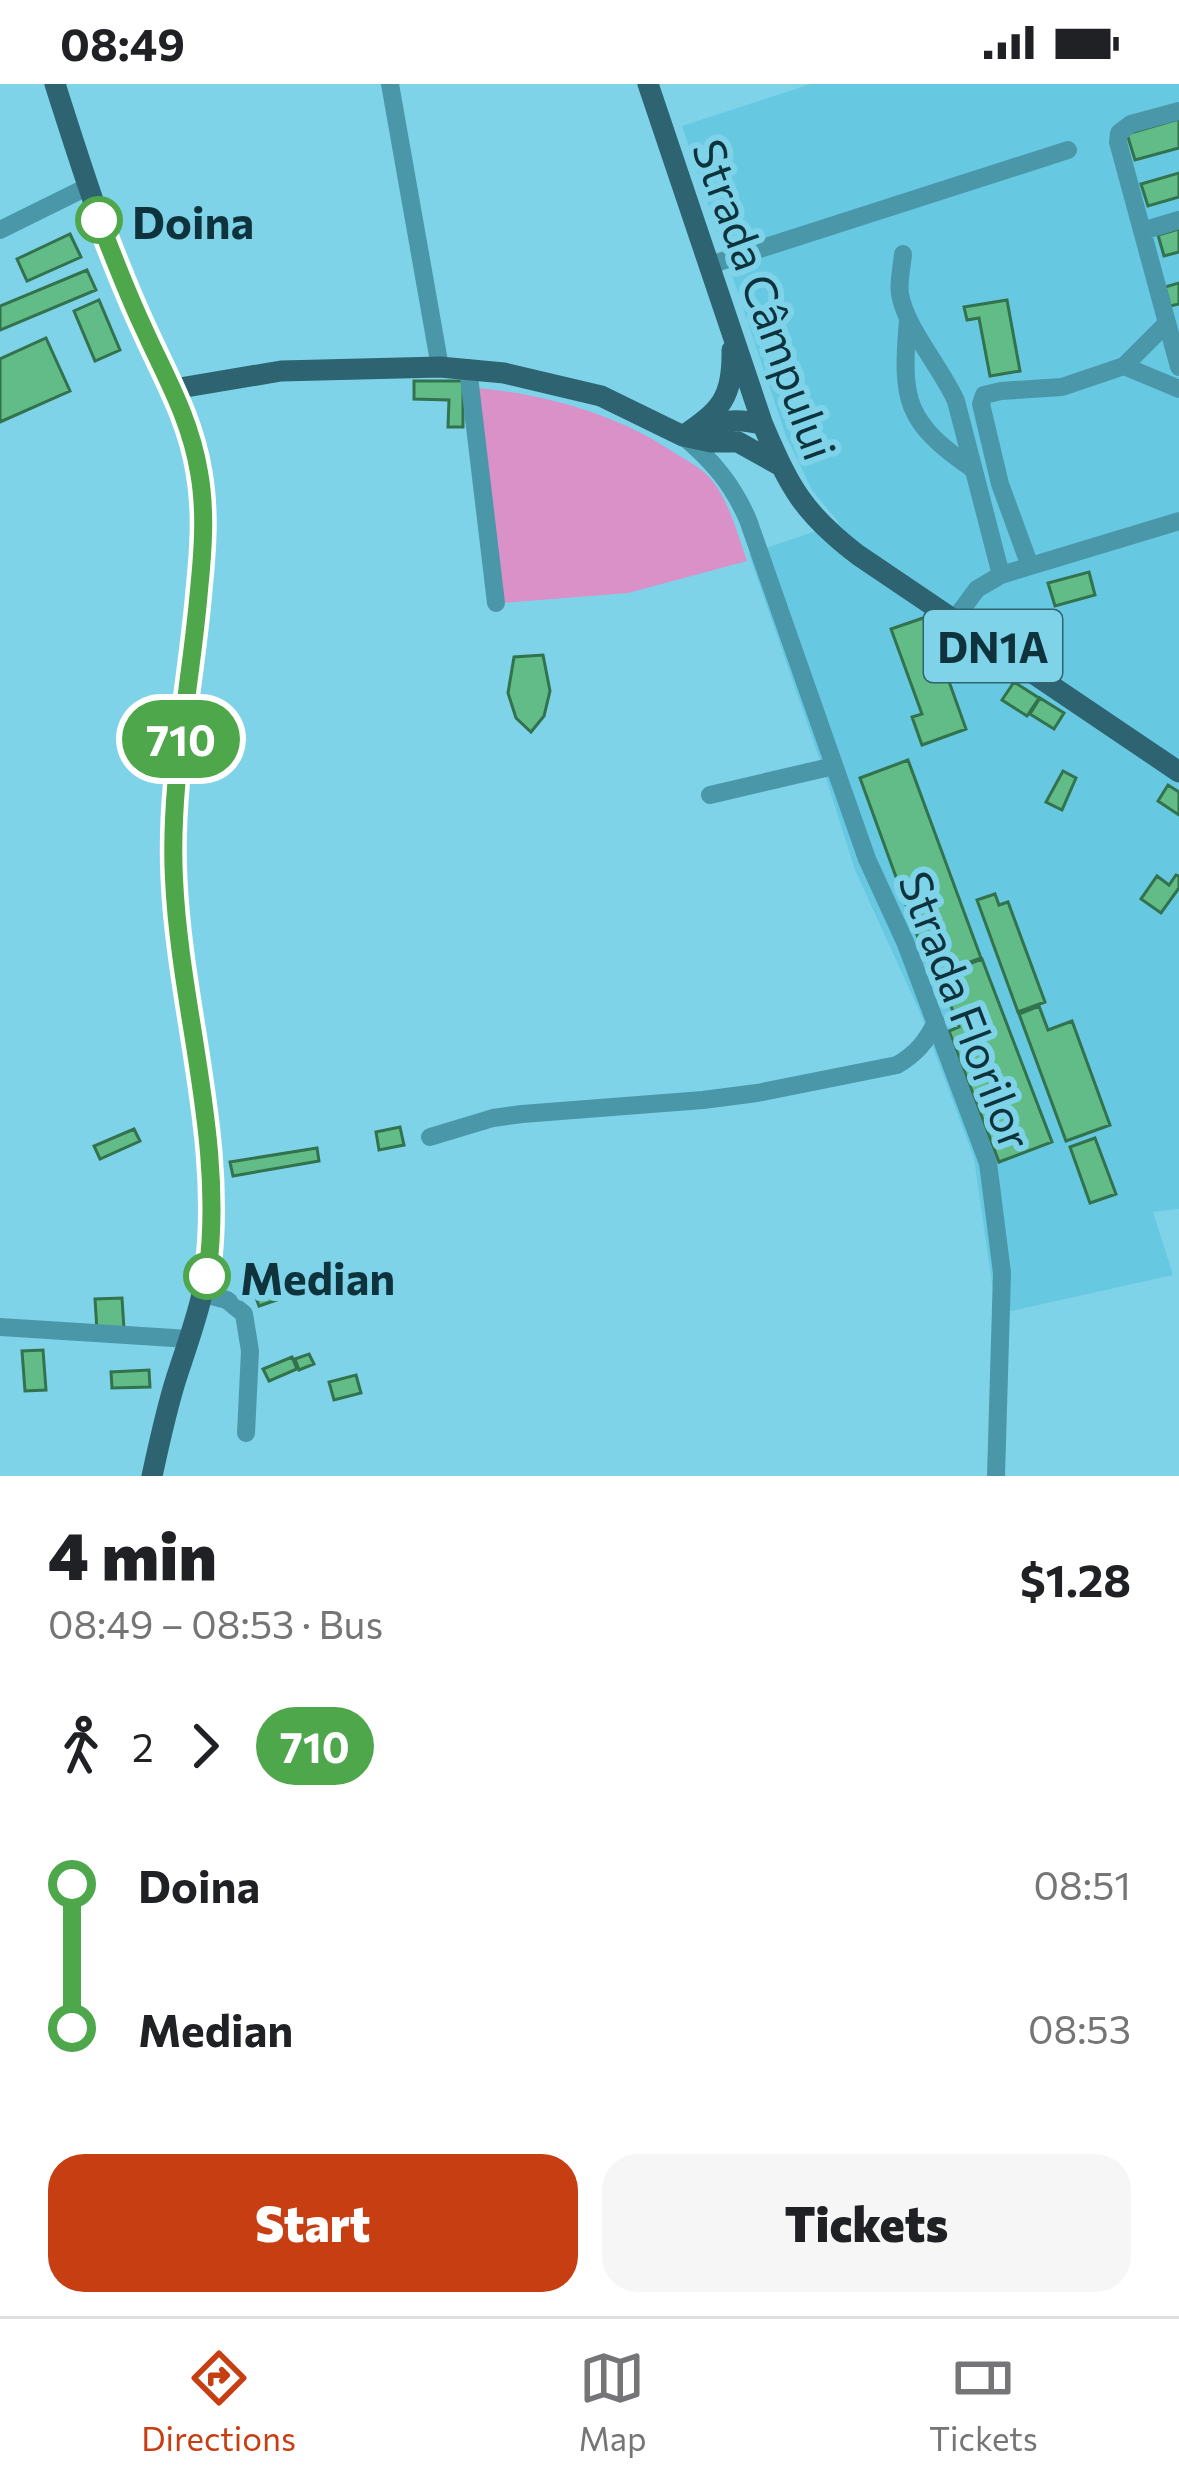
<!DOCTYPE html>
<meta charset="utf-8">
<style>
body{margin:0;font-family:Commissioner,sans-serif;background:#f6f6f6;color:#202124;height:100vh;display:flex;flex-direction:column;font-size:45px;white-space:nowrap}
*{box-sizing:border-box;margin:0}
p{font-size:39px;color:#757577}
.icon{flex:none;width:66px;height:66px;fill:none;stroke:currentColor;stroke-width:2;stroke-linecap:round;stroke-linejoin:round}
.map{position:relative;height:1392px;overflow:hidden}
.sheet{display:flex;flex-direction:column;background:#fff;flex:1}
.sheet>*{flex:none}
.badge{padding:0 24px;border-radius:39px;font-size:42px;line-height:78px}
.map>.badge{position:absolute;translate:-50% -50%;box-shadow:0 0 0 6px #fff}
.legs{display:flex;align-items:center;gap:18px;height:132px;padding:0 48px;font-size:39px}
.legs p{margin-inline-start:auto}
.head{display:flex;align-items:center;justify-content:space-between;height:204px;padding:0 48px}
h1{font-size:66px;font-weight:800;line-height:90px}
.button{display:flex;gap:24px;margin-top:auto;padding:24px 48px}
.button a{flex:1;height:138px;border-radius:36px;background:#c63e12;color:#fff;font-size:48px;font-weight:800;line-height:138px;text-align:center}
.button a+a{background:#f6f6f6;color:#202124}
ul{padding:0 48px;list-style:none}
li{display:flex;align-items:center;gap:42px;height:144px;font-size:45px}
li i{display:grid;place-items:center;width:18px;height:100%;margin:0 15px;background:currentColor}
li i::after{content:'';width:30px;height:30px;margin:-15px;border:9px solid;border-radius:50%;background:#fff}
li p{margin-inline-start:auto}
li:first-child i{background:linear-gradient(#0000 50%,currentColor 0)}
li:last-child i{background:linear-gradient(currentColor 50%,#0000 0)}
.status{display:flex;justify-content:space-between;align-items:center;height:84px;padding:0 60px;background:#fff;direction:ltr}
.status svg{height:33px;fill:currentColor}
.menu{display:flex;justify-content:space-around;align-items:center;height:168px;border-top:3px solid #e0e0e0;background:#fff;font-size:33px;color:#757577}
.menu a{display:grid;justify-items:center;gap:6px}
.menu .selected{color:#c63e12}
.map>svg:first-child{display:block}
</style>
<div class="status"><b>08:49</b><svg viewBox="0 0 49 12"><path d="M0 12V9h3v3zM5 12V6h3v6zM10 12V3h3v9zM15 12V0h3v12zM26 1h20v11H26zM47 4h2v5h-2z"/></svg></div>
<div class="map">
<svg width="1179" height="1392" viewBox="0 0 1179 1392">
<rect width="100%" height="100%" fill="#7ed3e9"/>
<path fill="#67c8e1" d="M811,0H1179V1125L1153,1128L1173,1191L1011,1227L994,1214L974,1074L919,926L855,786L827,697L749,470L839,439L812,406L786,352L682,42Z"/>
<path fill="#d991c7" d="M477,304C547,310 620,331 678,371C688,377 701,384 709,393C729,415 737,449 747,477L628,509L502,519Z"/>
<path fill="#61bc87" stroke="#32724d" stroke-width="3" d="M1179,35V64L1135,76L1127,50Z
M1179,89V113L1148,122L1141,100Z
M1179,145V168L1164,172L1158,151Z
M70,150L81,173L27,197L17,175Z
M87,186L96,206L0,246V222Z
M1179,199V220L1170,222L1165,203Z
M99,216L120,266L95,277L74,227Z
M1007,216L1020,287L990,292L979,234L967,236L964,223Z
M46,254L70,307L0,338V275Z
M414,297H463V343H448L449,316L414,315Z
M1089,488L1095,511L1055,522L1048,499Z
M926,533L966,645L922,661L912,633L922,630L891,545Z
M543,571L550,607L544,632L531,648L516,634L508,609L514,573Z
M1014,598L1039,614L1027,632L1002,616Z
M1040,614L1064,629L1054,645L1030,630Z
M908,676L981,874L932,892L860,694Z
M1063,687L1076,694L1062,726L1046,718Z
M1168,701L1179,708V731L1158,717Z
M1176,791L1179,792V804L1161,829L1141,815L1157,792L1169,801Z
M995,810L999,821L1008,818L1045,918L1018,928L977,816Z
M982,875L1052,1058L999,1078L949,947L959,943L939,891Z
M1039,922L1048,946L1072,937L1110,1041L1066,1057L1019,930Z
M400,1043L404,1061L379,1066L376,1048Z
M134,1045L140,1057L100,1075L94,1062Z
M1095,1054L1116,1110L1090,1119L1070,1063Z
M317,1064L319,1077L233,1092L230,1078Z
M299,1192L303,1207L259,1222L254,1208Z
M122,1214L124,1245L97,1247L95,1215Z
M43,1266L46,1306L25,1307L22,1267Z
M309,1270L314,1280L299,1286L295,1275Z
M292,1273L297,1285L269,1297L263,1285Z
M149,1286L150,1303L112,1304L111,1288Z
M356,1291L361,1309L334,1316L329,1298Z"/>
<g fill="none" stroke-linecap="round" stroke-linejoin="round">
<path stroke="#4b97aa" stroke-width="18" d="M390,0L440,283
M1179,27L1131,40L1119,49L1118,58L1179,283
M0,146L87,103
M1142,147L1179,136
M903,170C902,183 898,198 900,210C906,245 941,283 956,317L1001,491
M710,181L1068,66
M908,236C901,317 905,338 973,385
M1167,239L1124,282L1179,305
M468,284L496,519
M683,352C713,377 733,401 748,436L867,775L906,860L988,1079L1002,1189L996,1392
M1030,482L1000,400L981,320L984,311L1001,307L1062,303L1124,282
M954,536L977,505L1001,491L1179,437
M710,711L834,682
M430,1053L493,1034L522,1030L703,1016L757,1009L897,981C916,970 926,958 936,938
M204,1210L227,1216L244,1230L250,1267L246,1349
M0,1243L189,1255"/>
<path stroke="#2e6471" stroke-width="21" d="M55,0C77,69 99,138 126,205C151,268 188,322 199,390C205,425 203,462 200,498C193,582 175,666 173,750C172,886 216,1019 210,1155C208,1205 191,1249 176,1295C166,1327 159,1360 152,1392
M648,0L763,341C790,404 803,429 858,471L1179,688
M174,305L281,287L440,283L504,289L601,312L683,352L711,358H738L781,382
M700,345C723,336 739,334 763,341
M683,352C721,326 733,314 732,266"/>
</g>
<g fill="none" stroke-linecap="round" stroke-linejoin="round">
<g stroke="#fff" stroke-width="27">
<path id="line-1" d="M99,136C113,172 127,209 144,245C166,294 190,334 199,388C206,427 203,467 199,506C191,602 169,698 174,795C180,927 226,1059 207,1192"/>
</g>
<use href="#line-1" stroke="#4ea74b" stroke-width="18"/>
</g>
<g fill="#fff" stroke="#4ea74b" stroke-width="6">
<circle cx="99" cy="136" r="21"/>
<circle cx="207" cy="1192" r="21"/>
</g>
<g text-anchor="middle" dominant-baseline="central" stroke-width="12" stroke-linejoin="round" paint-order="stroke">
<rect fill="#7ed3e9" stroke="#306370" stroke-width="3" x="924" y="526" width="138" height="72" rx="9"/>
<g font-size="42" font-weight="bold" fill="#0e333c">
<text x="993" y="562">DN1A</text>
</g>
<g font-size="45" font-weight="bold" fill="#0e333c" stroke="#7ed3e9" text-anchor="start">
<text x="132" y="136">Doina</text>
<text x="240" y="1192">Median</text>
</g>
<g font-size="45" fill="#0e333c" stroke="#7ed3e9">
<text transform="translate(766 215) rotate(70)">Strada Câmpului</text>
<text transform="translate(967 926) rotate(69)">Strada Florilor</text>
</g>
</g>
</svg>
<b class="badge" style="left:181px;top:655px;background:#4ea74b;color:#fff">710</b>
</div>
<section class="sheet">
<div class="head"><div><h1>4 min</h1><p>08:49 – 08:53 · Bus</p></div><b>$1.28</b></div>
<div class="legs"><svg class="icon" aria-label="walk" viewBox="0 0 24 24"><circle cx="13" cy="4" r="2"/><path d="M13 8l-2 6 4 7M11 14l-3 7M7 12l3-4h3l4 4"/></svg>2<svg class="icon" aria-label="forward" viewBox="0 0 24 24"><path d="M9 5l7 7-7 7"/></svg><b class="badge" style="background:#4ea74b;color:#fff">710</b></div>
<ul>
<li><i style="color:#4ea74b"></i><b>Doina</b><p>08:51</p></li>
<li><i style="color:#4ea74b"></i><b>Median</b><p>08:53</p></li>
</ul>
<div class="button"><a>Start</a><a>Tickets</a></div>
</section>
<nav class="menu">
<a class="selected"><svg class="icon" aria-label="directions" viewBox="0 0 24 24"><path d="M12 3l9 9-9 9-9-9zM9 14v-3h6M13 9l2 2-2 2"/></svg>Directions</a>
<a><svg class="icon" aria-label="map" viewBox="0 0 24 24"><path d="M3 6l6-2 6 2 6-2v14l-6 2-6-2-6 2zM9 4v14M15 6v14"/></svg>Map</a>
<a><svg class="icon" aria-label="tickets" viewBox="0 0 24 24"><path d="M3 7h18v10H3zM15 7v10"/></svg>Tickets</a>
</nav>
